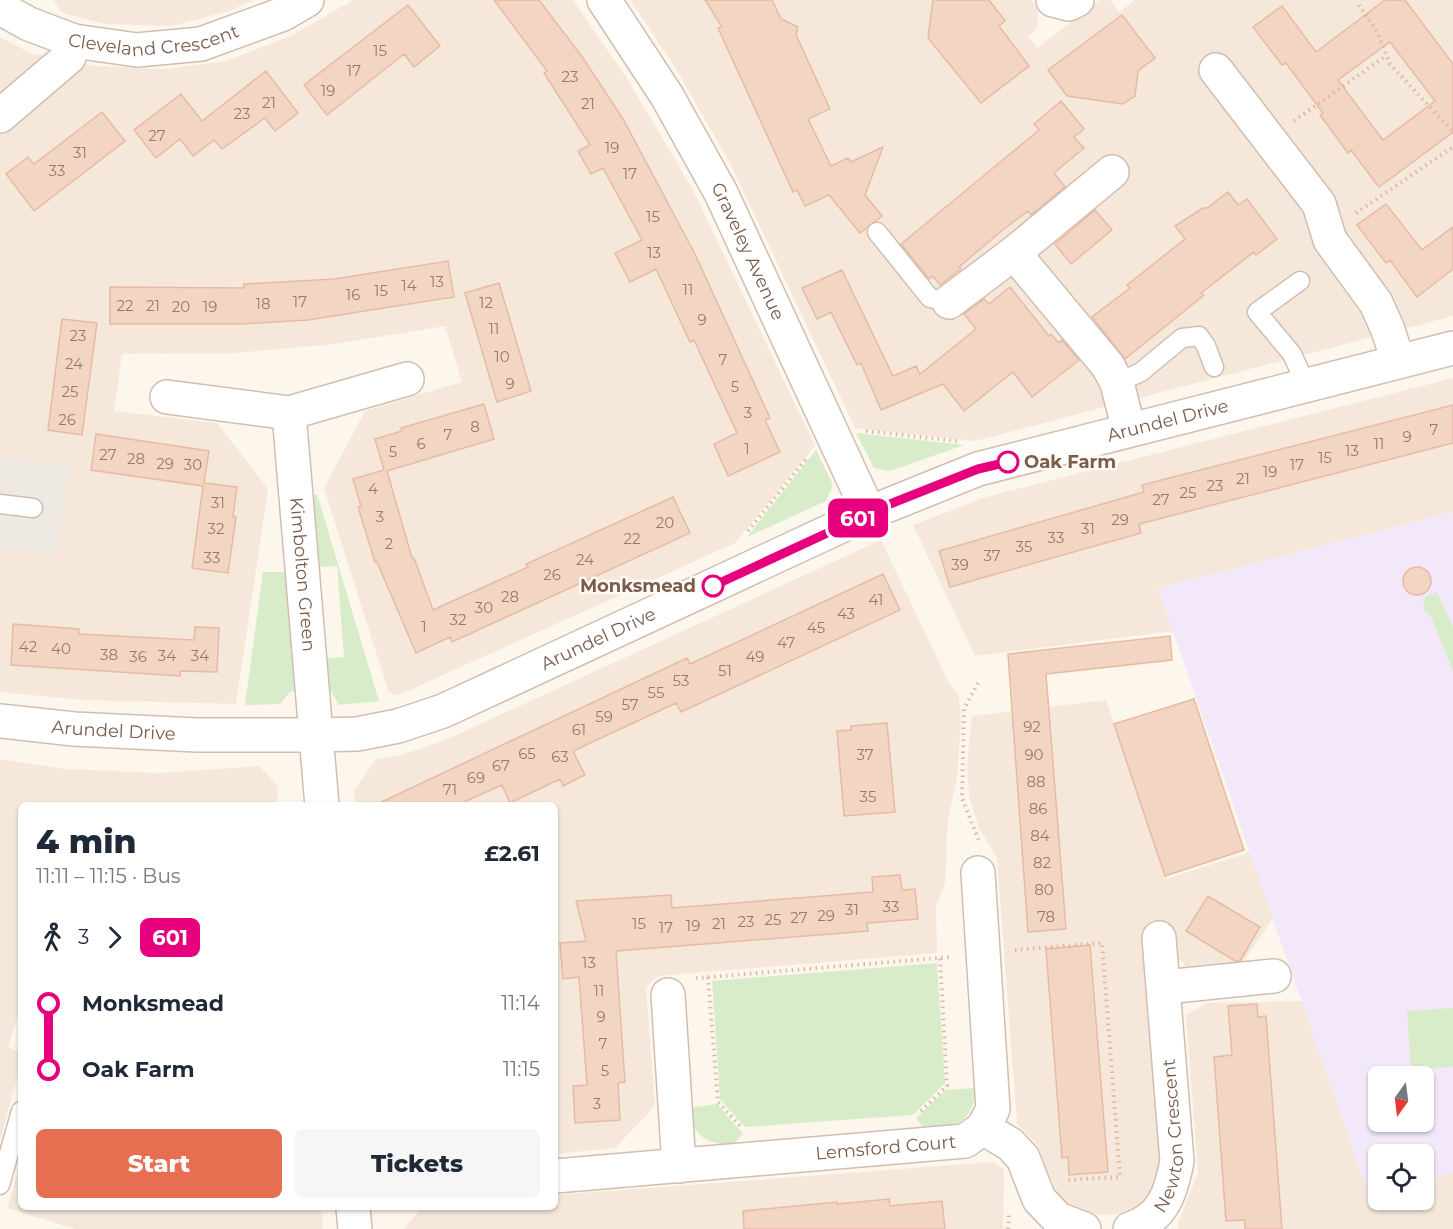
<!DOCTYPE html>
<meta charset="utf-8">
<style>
body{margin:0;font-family:Montserrat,sans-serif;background:#f6f6f7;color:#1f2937;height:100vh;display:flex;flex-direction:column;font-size:22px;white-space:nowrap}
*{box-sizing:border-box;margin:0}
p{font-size:20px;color:#747a83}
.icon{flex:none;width:33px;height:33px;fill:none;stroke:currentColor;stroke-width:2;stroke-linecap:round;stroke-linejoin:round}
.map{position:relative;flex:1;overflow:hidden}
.panel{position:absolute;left:18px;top:802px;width:540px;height:408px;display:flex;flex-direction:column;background:#fff;border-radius:9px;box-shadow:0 2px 4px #0004}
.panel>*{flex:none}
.badge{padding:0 12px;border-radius:9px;font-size:21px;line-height:39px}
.needle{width:39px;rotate:194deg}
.controls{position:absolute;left:1368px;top:1066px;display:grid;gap:12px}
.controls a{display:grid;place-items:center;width:66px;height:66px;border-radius:9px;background:#fff;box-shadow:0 2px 4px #0004;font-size:30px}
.map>.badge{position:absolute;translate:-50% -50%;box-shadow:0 0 0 3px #fff}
.legs{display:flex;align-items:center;gap:9px;height:66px;padding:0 18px;font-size:20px}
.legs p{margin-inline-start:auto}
.head{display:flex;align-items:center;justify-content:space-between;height:102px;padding:0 18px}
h1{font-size:33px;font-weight:800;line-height:45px}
.action{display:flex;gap:12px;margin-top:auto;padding:12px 18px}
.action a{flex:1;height:69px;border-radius:9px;background:#e76f51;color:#fff;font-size:24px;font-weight:800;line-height:69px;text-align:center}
.action a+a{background:#f6f6f7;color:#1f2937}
ul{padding:0 18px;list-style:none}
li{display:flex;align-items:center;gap:21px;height:66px;font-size:22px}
li i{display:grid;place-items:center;width:9px;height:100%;margin:0 8px;background:currentColor}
li i::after{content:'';width:15px;height:15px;margin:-8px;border:4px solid;border-radius:50%;background:#fff}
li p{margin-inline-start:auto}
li:first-child i{background:linear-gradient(#0000 50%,currentColor 0)}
li:last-child i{background:linear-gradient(currentColor 50%,#0000 0)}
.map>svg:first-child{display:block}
</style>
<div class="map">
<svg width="1453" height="1229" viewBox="0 0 1453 1229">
<rect width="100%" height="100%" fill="#fdf6ec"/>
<path fill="#f5e8da" d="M53,0H254L229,11L172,26L105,24L63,13Z
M353,0H573L628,80L693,190L815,446L735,543L399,695L389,693L324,488L365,411L462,382L445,326L335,344L236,353L122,354L114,411L217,423L268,489L236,704L82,700L0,692V37L30,53L96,66L164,69L227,61L293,35Z
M630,0H1031L1038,8V22L1035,30L1028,37L1037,48L1100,0H1110L1119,12L1135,0H1453V316L975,441L855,428L730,163L673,64Z
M1453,378V512L1158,588L1173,631L975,656L913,525L986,497Z
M881,540L949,683L959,696L961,722L957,778L948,818L945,884L936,906L937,953L658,976L646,987L655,1106L615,1148L555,1154V806L355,805L354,791L376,759L398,756L443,741Z
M1106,700L1166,879L1250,852L1273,918L1240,967L1198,970L1185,966L1175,954L1173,930L1141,931L1160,1159L1159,1179L1149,1196L1136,1208L1119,1214L1100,1215L1077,1209L1058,1197L1037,1144L1017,1124L997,858L979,828L969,797L967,764L972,716Z
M0,759L65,769L160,773L259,766L277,785L278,805L21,806V1005L8,1047L21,1052V1063L0,1141Z
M1302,1001L1370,1199L1378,1196V1200H1424V1182L1453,1172V1229H1179L1178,1223L1198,1173L1186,1015L1207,1003Z
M21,1161V1208H321L323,1229H75L7,1208Z
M993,1162L1004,1170L1003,1229H403L422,1208H555V1195Z"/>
<path fill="#efe9e4" d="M0,458L68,466L57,554L0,547Z"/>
<path fill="#f3e8fa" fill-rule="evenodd" d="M1453,512V1172L1424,1182V1155H1378V1196L1370,1199L1158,588ZM1378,1077H1424V1122H1378Z"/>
<path fill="#d8ecc9" d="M856,433L964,445L890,471L874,468Z
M816,450L833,485L826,501L747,537Z
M317,494L379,701L339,705L327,685L324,659L344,657L337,566L317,567L311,497Z
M263,572H291L301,690L290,692L280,704L245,705Z
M1437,592L1453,628V671L1431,617L1423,608L1425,597Z
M937,963L945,1083L913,1115L745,1127L720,1099L712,981Z
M1453,1008V1067L1411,1069L1407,1011Z
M977,1088C971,1124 958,1126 925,1130L916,1118L946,1090Z
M717,1104L743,1134L732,1146C704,1142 693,1136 689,1108Z"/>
<path fill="#f3d5c3" stroke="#e6bba3" stroke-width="1.5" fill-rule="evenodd" d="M494,0H539L583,58L623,119L695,254L770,418L765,420L780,452L728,476L714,444L737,433L694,340L690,342L656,269L630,282L615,253L642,240L603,168L591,174L578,151L590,145L544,73L547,71Z
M705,0H772L781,19L798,27L796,35L830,109L808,119L831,166L848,158L851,162L883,147L865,195L882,216L860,233L829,195L805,206L797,190L793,192L718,28L722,27Z
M933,0H989L1005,21L999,26L1029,66L981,103L928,38Z
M1385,0H1405L1453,64V132L1379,187L1351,150L1348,153L1320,115L1323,113L1286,63L1282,65L1253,27L1282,6L1316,52ZM1390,42L1435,101L1383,140L1338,80Z
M408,5L440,46L414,67L404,54L327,115L304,85Z
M1122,15L1155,58L1138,71L1135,96L1123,104L1067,96L1048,70Z
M266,71L298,113L275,131L265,118L222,149L214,140L193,156L180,139L156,158L134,130L181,94L202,121Z
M1061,101L1084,129L1074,137L1084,148L1054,173L1065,187L1031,215L1028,211L1004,229L959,267L961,269L940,285L933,276L929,279L901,244L1039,130L1034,124Z
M102,112L125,141L34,211L6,174L28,157L34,164Z
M1228,192L1238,205L1247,199L1277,239L1256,255L1254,252L1201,293L1204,295L1125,359L1092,317L1130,288L1127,285L1185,239L1175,226L1203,208H1207Z
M1386,204L1422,250L1453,227V269L1417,297L1390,260L1386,263L1357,225Z
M1095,210L1112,230L1071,264L1055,244Z
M448,261L454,297L308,320L241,324H110V287L244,288V284L334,279Z
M842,270L893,376L916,366L920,374L976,329L964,314L984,299L989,304L1010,287L1049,336L1051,334L1059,343L1062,340L1079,360L1032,397L1013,372L964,411L943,384L881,410L861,363L857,365L831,312L817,319L802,288Z
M499,283L531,391L497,402L465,293Z
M62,319L97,323L82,435L48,430Z
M484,404L494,439L387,471L412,558H414L433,610L528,567L526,564L673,497L690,533L452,642L450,637L416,653L377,562H375L358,507L361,506L353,479L384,470L375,439L402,431L401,428Z
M1453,405V443L1139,524L1141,533L950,587L939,551L1144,492L1142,485Z
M96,434L209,451L204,483L237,487L233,517H236L228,573L192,568L203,486L91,470Z
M1403 581a14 14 0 1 1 28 0a14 14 0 1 1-28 0Z
M883,574L900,610L681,712L676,703L573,751L585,775L563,786L560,779L510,803L502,785L455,806H373L687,658L690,664Z
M13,624L79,629V634L194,640L195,627L219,628L217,672L180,671V676L11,665Z
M1170,636L1172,660L1046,674L1066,929L1028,932L1008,654Z
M1194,699L1244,850L1165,876L1114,724Z
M887,723L895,812L844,816L837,731L851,730V726Z
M900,875L902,890L915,889L918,919L867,923L868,931L616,951L625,1082L618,1083L620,1120L575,1123L573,1086L587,1085L579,977L563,979L560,943L586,941L576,901L671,895L672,908L873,892L872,877Z
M1208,896L1260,927L1240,961H1235L1186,931Z
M1090,945L1108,1172L1069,1175L1068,1157L1062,1158L1046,949Z
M1257,1004L1258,1017L1266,1016L1282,1229H1245V1220L1226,1221L1214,1057L1232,1055L1228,1006Z
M889,1199L890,1206L942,1201L945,1229H744L743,1211L837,1202V1204Z"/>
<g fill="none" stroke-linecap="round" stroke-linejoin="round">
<g stroke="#d1beb0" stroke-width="21">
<path id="service" d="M877,232L930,298L949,302
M1300,281L1257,312L1292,354L1306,385
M1117,383L1141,372L1182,338L1199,336L1206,346L1214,367
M0,504L33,508
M0,1185L21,1111"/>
</g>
<g stroke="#d1beb0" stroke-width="36">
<g id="minor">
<path id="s1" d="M604,0L667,96L721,193L869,513"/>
<path d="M1053,0L1069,4L1077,0"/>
<path id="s2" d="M0,8L29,24L74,41L137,50L201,44L283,14L307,0"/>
<path d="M1216,70L1319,204L1330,240L1376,303L1388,330L1398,361"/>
<path d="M0,116L69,57L74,41"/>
<path d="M1014,253L1108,366L1117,383L1129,430"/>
<path d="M949,302L1014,253L1112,172"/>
<path id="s3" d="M167,397L289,413L322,806"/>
<path d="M289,413L407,379"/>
<path id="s4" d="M0,721L74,729L197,735H316L357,734L398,726L443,711L869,513L978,469L1453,348"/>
<path d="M1165,987L1274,976"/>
<path d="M668,995L679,1166"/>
<path d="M983,1128L1010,1144L1023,1158L1039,1199L1058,1219L1084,1229"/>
<path id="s5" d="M555,1176L965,1141L983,1128L993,1109L978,873"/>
<path d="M353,1208L355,1229"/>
<path id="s6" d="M1130,1229C1163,1218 1171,1193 1177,1161L1159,938"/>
</g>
</g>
<path stroke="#d9b8a5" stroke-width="4" stroke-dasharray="1.5 4.5" stroke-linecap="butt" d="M1359,5L1377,32L1390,64L1453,132
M1294,121L1387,55
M1356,213L1453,147
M866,431L957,441
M748,531L807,458
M978,683L964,709L962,798L979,841
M1015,950L1102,943L1120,1177L1065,1180
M708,977L718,1102L741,1127
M696,978L951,957
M921,1111L947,1086L940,958
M1008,1229L1009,1215"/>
<use href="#service" stroke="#fff" stroke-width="18"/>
<use href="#minor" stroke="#fff" stroke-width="33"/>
</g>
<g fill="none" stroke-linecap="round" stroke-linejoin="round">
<g stroke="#fff" stroke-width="14">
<path id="line-1" d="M713,586L890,504L978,469L1008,462"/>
</g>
<use href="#line-1" stroke="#e6007e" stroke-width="9"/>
</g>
<g fill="#fff" stroke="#e6007e" stroke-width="3">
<circle cx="1008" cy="462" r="10"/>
<circle cx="713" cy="586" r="10"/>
</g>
<g text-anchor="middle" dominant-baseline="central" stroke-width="5" stroke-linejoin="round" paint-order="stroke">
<g font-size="15" fill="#987a6a">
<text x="380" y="50">15</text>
<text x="354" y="70">17</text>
<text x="570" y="76">23</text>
<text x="328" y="90">19</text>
<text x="269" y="102">21</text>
<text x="588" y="103">21</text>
<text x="242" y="113">23</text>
<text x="157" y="135">27</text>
<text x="612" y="147">19</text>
<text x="80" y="152">31</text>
<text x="57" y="170">33</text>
<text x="630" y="173">17</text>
<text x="653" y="216">15</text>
<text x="654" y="252">13</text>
<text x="437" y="281">13</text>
<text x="409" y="285">14</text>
<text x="688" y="289">11</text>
<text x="381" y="290">15</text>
<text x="353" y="294">16</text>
<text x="300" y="301">17</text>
<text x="486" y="302">12</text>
<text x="263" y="303">18</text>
<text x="125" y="305">22</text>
<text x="153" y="305">21</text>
<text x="181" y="306">20</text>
<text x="210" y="306">19</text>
<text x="702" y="319">9</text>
<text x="494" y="328">11</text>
<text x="78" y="335">23</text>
<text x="502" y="356">10</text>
<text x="723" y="359">7</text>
<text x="74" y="363">24</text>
<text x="510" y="383">9</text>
<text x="735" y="386">5</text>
<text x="70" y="391">25</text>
<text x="748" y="412">3</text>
<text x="67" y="419">26</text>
<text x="475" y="426">8</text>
<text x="1434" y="429">7</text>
<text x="448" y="434">7</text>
<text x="1407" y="436">9</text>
<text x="421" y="443">6</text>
<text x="1379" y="443">11</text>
<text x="747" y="448">1</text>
<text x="1352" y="450">13</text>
<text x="393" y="451">5</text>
<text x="108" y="454">27</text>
<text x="1325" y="457">15</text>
<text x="136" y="458">28</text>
<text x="165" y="463">29</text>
<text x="193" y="464">30</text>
<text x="1297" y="464">17</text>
<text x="1270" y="471">19</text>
<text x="1243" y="478">21</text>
<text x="1215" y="485">23</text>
<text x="373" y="488">4</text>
<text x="1188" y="492">25</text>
<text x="1161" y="499">27</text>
<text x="218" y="502">31</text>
<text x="380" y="516">3</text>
<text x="1120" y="519">29</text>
<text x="665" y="522">20</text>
<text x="216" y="528">32</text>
<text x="1088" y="528">31</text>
<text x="1056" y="537">33</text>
<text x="632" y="538">22</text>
<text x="389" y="543">2</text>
<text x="1024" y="546">35</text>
<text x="992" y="555">37</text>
<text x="212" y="557">33</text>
<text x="585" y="559">24</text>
<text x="960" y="564">39</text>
<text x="552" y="574">26</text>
<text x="510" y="596">28</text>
<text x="876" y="599">41</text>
<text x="484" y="607">30</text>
<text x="846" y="613">43</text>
<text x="458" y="619">32</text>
<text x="424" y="626">1</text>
<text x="816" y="627">45</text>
<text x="786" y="642">47</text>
<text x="28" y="646">42</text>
<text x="61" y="648">40</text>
<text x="109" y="654">38</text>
<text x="167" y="655">34</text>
<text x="200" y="655">34</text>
<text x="138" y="656">36</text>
<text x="755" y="656">49</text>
<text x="725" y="670">51</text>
<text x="681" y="680">53</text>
<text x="656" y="692">55</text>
<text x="630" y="704">57</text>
<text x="604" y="716">59</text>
<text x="1032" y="726">92</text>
<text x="579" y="729">61</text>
<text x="527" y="753">65</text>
<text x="865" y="754">37</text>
<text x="1034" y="754">90</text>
<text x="560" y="756">63</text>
<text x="501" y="765">67</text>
<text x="476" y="777">69</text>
<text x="1036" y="781">88</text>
<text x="450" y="789">71</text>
<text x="868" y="796">35</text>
<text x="1038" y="808">86</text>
<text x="1040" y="835">84</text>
<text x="1042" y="862">82</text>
<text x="1044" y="889">80</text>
<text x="891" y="906">33</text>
<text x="852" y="909">31</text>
<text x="826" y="915">29</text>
<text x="1046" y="916">78</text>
<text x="799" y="917">27</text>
<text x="773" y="919">25</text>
<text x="746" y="921">23</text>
<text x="639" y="923">15</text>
<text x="719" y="923">21</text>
<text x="693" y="925">19</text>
<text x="666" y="927">17</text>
<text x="589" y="962">13</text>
<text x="599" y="990">11</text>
<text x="601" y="1016">9</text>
<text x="603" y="1043">7</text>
<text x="605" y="1070">5</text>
<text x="597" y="1103">3</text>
</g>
<g font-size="18" fill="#7a5c4d" stroke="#fffaf3">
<text stroke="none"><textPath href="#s2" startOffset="162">Cleveland Crescent</textPath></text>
<text stroke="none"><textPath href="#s1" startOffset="290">Graveley Avenue</textPath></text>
<text stroke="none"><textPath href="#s4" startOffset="1230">Arundel Drive</textPath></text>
<text stroke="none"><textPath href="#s3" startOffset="285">Kimbolton Green</textPath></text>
<text stroke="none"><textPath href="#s4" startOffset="618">Arundel Drive</textPath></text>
<text stroke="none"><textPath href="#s4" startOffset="114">Arundel Drive</textPath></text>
<text stroke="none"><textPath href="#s6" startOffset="112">Newton Crescent</textPath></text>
<text stroke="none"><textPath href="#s5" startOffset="332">Lemsford Court</textPath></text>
</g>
<g font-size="18" font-weight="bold" fill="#7a5c4d" stroke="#fffaf3" text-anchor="start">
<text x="1024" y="462">Oak Farm</text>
<text x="696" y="586" text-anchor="end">Monksmead</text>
</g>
</g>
</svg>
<div class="controls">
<a><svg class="needle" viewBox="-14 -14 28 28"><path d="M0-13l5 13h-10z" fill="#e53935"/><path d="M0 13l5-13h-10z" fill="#747a83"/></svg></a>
<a><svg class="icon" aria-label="locate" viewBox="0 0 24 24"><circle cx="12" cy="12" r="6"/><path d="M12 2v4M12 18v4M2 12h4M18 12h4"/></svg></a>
</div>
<b class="badge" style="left:858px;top:518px;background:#e6007e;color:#fff">601</b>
<section class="panel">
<div class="head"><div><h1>4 min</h1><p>11:11 – 11:15 · Bus</p></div><b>£2.61</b></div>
<div class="legs"><svg class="icon" aria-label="walk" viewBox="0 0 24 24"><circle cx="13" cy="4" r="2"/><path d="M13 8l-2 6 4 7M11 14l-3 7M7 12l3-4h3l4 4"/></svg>3<svg class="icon" aria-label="forward" viewBox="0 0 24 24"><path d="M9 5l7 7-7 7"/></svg><b class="badge" style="background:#e6007e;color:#fff">601</b></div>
<ul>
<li><i style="color:#e6007e"></i><b>Monksmead</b><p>11:14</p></li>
<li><i style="color:#e6007e"></i><b>Oak Farm</b><p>11:15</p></li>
</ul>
<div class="action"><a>Start</a><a>Tickets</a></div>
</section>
</div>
